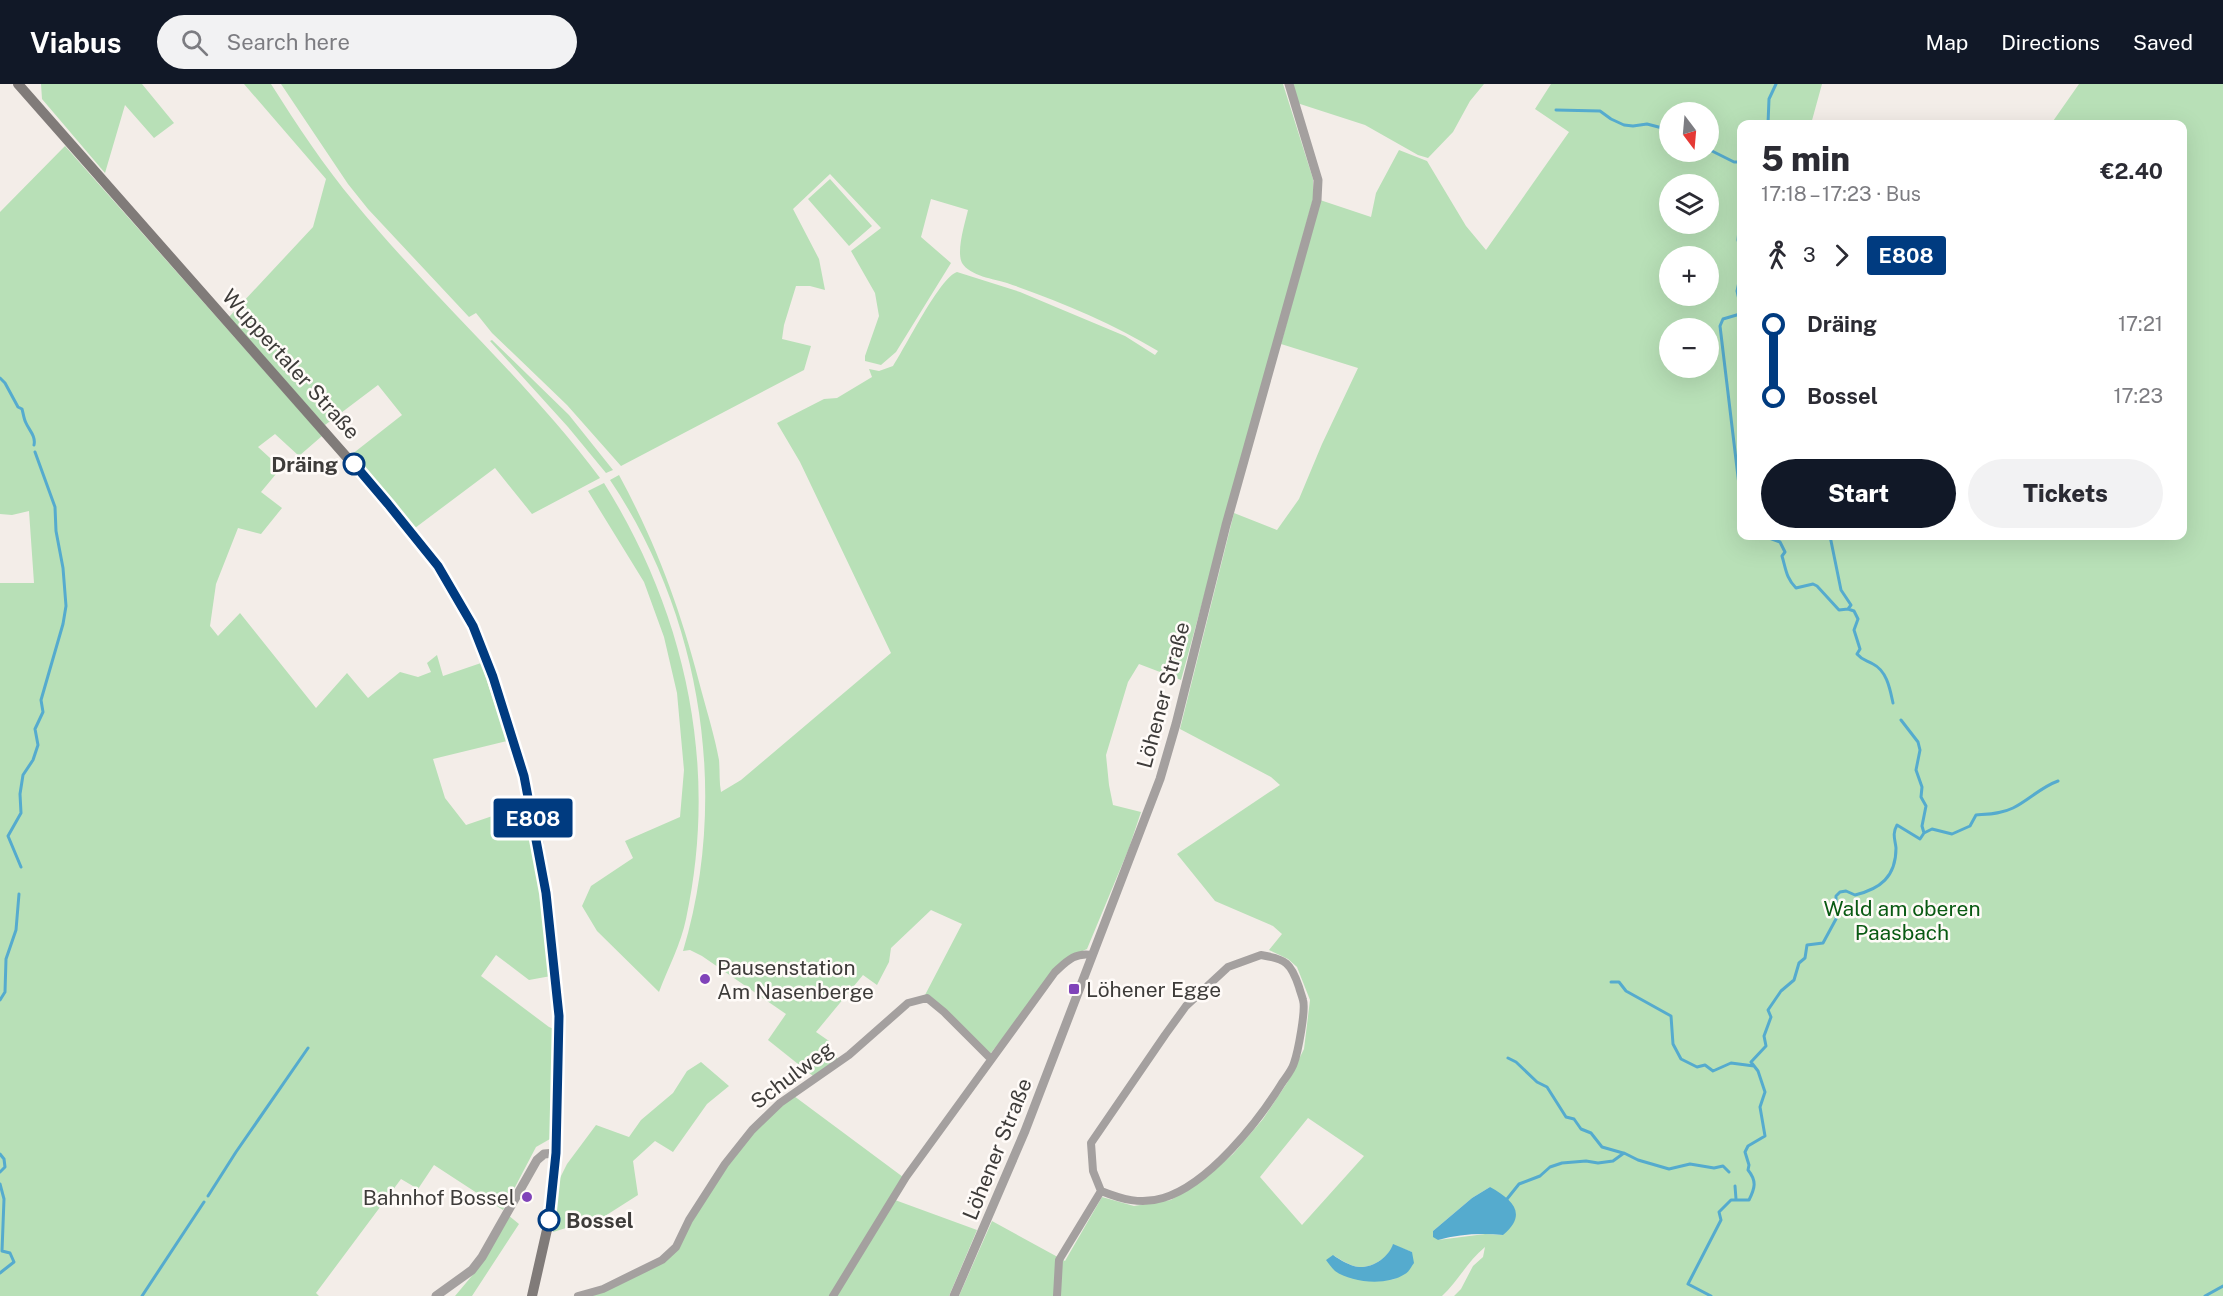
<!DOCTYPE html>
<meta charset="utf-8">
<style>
body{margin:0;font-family:"Public Sans",sans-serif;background:#f2f2f3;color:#2b2b33;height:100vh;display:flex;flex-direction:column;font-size:22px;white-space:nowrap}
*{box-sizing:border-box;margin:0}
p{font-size:20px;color:#7c7c81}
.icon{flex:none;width:33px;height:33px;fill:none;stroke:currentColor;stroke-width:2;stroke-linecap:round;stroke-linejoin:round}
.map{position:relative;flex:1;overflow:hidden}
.panel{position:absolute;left:1737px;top:36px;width:450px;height:420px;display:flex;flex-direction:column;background:#fff;border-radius:12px;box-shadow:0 6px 24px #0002}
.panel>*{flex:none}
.badge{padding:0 12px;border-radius:4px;font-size:21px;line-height:39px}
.needle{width:39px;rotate:164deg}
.buttons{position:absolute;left:1659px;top:18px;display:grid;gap:12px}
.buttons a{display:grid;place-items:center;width:60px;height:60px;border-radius:50%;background:#fff;box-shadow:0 6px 24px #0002;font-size:30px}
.map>.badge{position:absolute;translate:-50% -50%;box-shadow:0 0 0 3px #fff}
.legs{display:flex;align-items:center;gap:9px;height:66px;padding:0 24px;font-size:20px}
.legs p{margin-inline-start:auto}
.overview{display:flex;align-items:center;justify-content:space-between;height:102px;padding:0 24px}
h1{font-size:33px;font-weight:800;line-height:45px}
.primary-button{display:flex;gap:12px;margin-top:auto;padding:12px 24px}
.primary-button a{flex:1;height:69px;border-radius:36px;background:#111827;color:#fff;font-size:24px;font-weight:800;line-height:69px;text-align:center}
.primary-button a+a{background:#f2f2f3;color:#2b2b33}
ul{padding:0 24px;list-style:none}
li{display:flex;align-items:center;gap:21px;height:72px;font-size:22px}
li i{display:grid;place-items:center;width:9px;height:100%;margin:0 8px;background:currentColor}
li i::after{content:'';width:15px;height:15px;margin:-8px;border:4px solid;border-radius:50%;background:#fff}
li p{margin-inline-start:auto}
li:first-child i{background:linear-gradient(#0000 50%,currentColor 0)}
li:last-child i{background:linear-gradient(currentColor 50%,#0000 0)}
header{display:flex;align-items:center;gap:36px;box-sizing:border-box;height:84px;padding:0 30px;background:#111827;color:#fff}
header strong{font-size:28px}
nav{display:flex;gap:33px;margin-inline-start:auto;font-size:21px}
.search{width:420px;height:54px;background:#f2f2f3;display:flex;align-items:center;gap:15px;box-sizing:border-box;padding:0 21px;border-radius:33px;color:#7c7c81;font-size:22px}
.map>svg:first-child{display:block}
</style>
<header>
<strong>Viabus</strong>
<div class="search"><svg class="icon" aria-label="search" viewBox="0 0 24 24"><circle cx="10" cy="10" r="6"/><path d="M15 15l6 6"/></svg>Search here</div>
<nav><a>Map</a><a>Directions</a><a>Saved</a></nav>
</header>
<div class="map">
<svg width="2223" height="1212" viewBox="0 0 2223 1212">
<rect width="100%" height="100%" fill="#f3ede8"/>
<path fill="#b8e0b7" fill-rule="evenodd" d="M41,0H142L174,39L154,54L125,21L105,89L42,15Z
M244,0H271C297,41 324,82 355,119C433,214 526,295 600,394L532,430L495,384L415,444L351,371L402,331L378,301L325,341L229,233L313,143L326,95Z
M281,0H1283L1313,95V115L1181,596L1139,580L1128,598L1106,671L1109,701L1113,721L1141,728L1129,764L1087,865L1066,874L990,970L938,920L925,911L962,840L931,826L891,864L889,878L877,901L863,891L816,948L829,957L826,962L839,976L813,992L768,956L786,930L702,872L690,866L683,867C730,710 701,531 610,396L619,391C658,463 682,530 702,609C708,631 715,654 719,676C720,687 719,698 721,708L741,696L891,569L800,378L777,339L824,315L837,314L872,293L869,285L879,287L893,282C905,264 940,193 957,188L1020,208L1125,252L1155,271L1158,267C1112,239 1059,217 1007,199C994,195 970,192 962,179C956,167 965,139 968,126L931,115L921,153L951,179L896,268L881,281L865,277V272L879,232L875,209L851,167L881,144L830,90L793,125L819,175L825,206L810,202H796L784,241L782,255L811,262L804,286L621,382L567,321L492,249L476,229L469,233L368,125L348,100Z
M1293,0H1484L1470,17L1453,48L1428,74L1418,71L1365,41L1297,19Z
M1551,0H1822L1811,40H1742V452H2182V40H2051L2079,0H2223V1212H1454L1461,1205L1473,1182L1483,1173L1485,1163C1468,1177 1458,1197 1442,1212H959L992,1137L1065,1177L1102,1113L1134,1122L1171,1116L1206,1093L1233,1070L1263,1035L1287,999L1304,965L1310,916L1297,883L1288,875L1269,866L1282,850L1273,842L1215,817L1177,770L1280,701L1271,693L1180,645L1234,429L1277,446L1299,415L1322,360L1358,284L1281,260L1320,116L1371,133L1376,109L1399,66L1427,77L1466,142L1486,166L1569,48L1535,25ZM1670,28H1708V68H1670ZM1670,100H1708V140H1670ZM1670,172H1708V212H1670ZM1670,244H1708V284H1670ZM1308,1034L1364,1072L1302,1141L1260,1093ZM1490,1103L1503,1151L1485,1150L1438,1156L1433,1147L1472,1114ZM1393,1161L1412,1168L1395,1195C1357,1199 1358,1199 1333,1171C1341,1176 1350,1182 1359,1183C1373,1184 1389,1173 1393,1161Z
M65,62L322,352L299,372L275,350L258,363L281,384L261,408L282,424L261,450L238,444L216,500L210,542L218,552L240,529L316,624L347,589L368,614L400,588L418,593L431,588L427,579L437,571L443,592L481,579L507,657L433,675L445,714L466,741L525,721L534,767L551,892L529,896L496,871L481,892L549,943L554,945L550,1055L536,1063L503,1126L434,1081L418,1105L401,1095L316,1209L319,1212H0V499H34L29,427L12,431L0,430V128Z
M830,95L872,142L849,162L808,115Z
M492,256L569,331L613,386L606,389L568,343L490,257Z
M604,399C686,530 719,682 686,835C681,860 668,884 659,908L597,847L582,822L591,802L633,774L625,757L680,733L684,686L677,609L664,553L644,498L588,407Z
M701,978L729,1002L707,1020L673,1068L655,1057L633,1077L638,1111L605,1132L553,1148L559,1096L567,1080L596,1041L629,1053L641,1036L673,1009L687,987Z
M794,1012L903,1093L830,1212H588L665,1177L690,1140L726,1081L753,1048L781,1021Z
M895,1116L977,1146L949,1212H836Z
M508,1131L519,1140L472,1212H455L476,1187Z"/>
<path fill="#55abce" d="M1490,1103C1513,1116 1528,1130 1503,1151C1481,1149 1459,1150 1438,1156L1433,1153V1147L1472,1114Z
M1393,1160L1412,1168L1414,1179C1411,1183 1409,1188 1405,1190C1387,1202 1352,1199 1335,1187C1332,1184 1328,1179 1326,1176L1333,1171C1340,1176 1350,1182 1359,1183C1373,1184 1389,1173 1393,1160Z"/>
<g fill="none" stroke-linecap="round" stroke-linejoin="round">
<path stroke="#55abce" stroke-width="3" d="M1556,26L1600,27L1611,35L1624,41L1633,42L1647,40L1670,46
M1768,40L1769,15L1776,0
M1708,65L1734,78H1742
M1742,117L1738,156L1742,170
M1742,184L1737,207L1741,225L1740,230L1723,235L1720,242L1742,426
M0,294L5,299L18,323L22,325C23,328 24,336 26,339C29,346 36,352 34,361
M1764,452L1780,458L1785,468L1782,472C1786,485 1786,494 1796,504L1813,500L1817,502L1839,526L1848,525
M1830,452L1841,506L1851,521L1848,525L1854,527L1858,535L1854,546L1860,565L1857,570C1863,577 1866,576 1873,580C1887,587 1890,605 1893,619
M1924,749L1932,745L1952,750L1970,742L1976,731C1988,730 2001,730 2013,724C2029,716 2041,703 2058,697
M21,783L8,752L21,729L20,710L23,691L33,676L38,661L35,645L43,628L41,616L63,540L66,522L63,484L56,447L55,423L35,368
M1611,898H1619L1626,907L1671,932L1673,960L1681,975L1697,983L1705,981L1713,987L1731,979L1754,982
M0,916L5,908L6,875L16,846L19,810
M1508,974L1516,978L1537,998L1547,1003L1566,1033L1574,1035L1581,1045L1591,1049L1602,1063L1623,1069
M0,1070L4,1075L5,1083L0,1088
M0,1100L4,1115L2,1167L10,1169L14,1178L0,1189
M1735,1102L1736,1115
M208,1112L236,1068L308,964
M1507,1115L1519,1100L1540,1092L1550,1083L1562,1079L1586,1077L1598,1079L1613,1077L1624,1069L1638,1076L1669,1085L1690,1080L1714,1084L1723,1082L1729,1088
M142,1212L204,1118
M1711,1212L1688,1200L1721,1136L1719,1128L1731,1116H1749C1755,1104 1757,1097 1748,1086L1749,1081L1745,1068L1748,1062L1765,1052L1760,1023L1765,1008L1758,987L1751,978L1766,962L1764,952L1771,933L1768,926L1781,907L1794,896L1799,879L1805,874L1807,861L1823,859L1836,835V812L1840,808L1846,807L1855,811C1880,805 1896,793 1896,764C1895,755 1892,750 1897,741L1920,755L1924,749L1922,742L1926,722L1921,713L1922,703L1916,686L1920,666L1918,658L1901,636
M2205,1212L2223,1202"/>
<path stroke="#a4a09f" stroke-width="8" d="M1261,871C1286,875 1291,879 1299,903C1300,907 1302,912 1303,916C1306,926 1298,968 1294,979C1292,986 1286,993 1282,999C1258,1038 1208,1101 1163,1114C1141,1121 1121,1115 1101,1107L1093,1087L1091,1059L1165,951L1186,922L1228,883Z
M578,1212L603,1205L662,1176L676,1163L689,1136L725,1080L752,1046L780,1019L849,971L908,919L927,914L944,928L991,975
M833,1212L906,1093L1055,888C1067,877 1075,868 1092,871
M1057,1212L1059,1176L1101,1107"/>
<path stroke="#a4a09f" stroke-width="9" d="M436,1212L472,1186L482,1173L537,1076L544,1070L556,1069
M954,1212L1025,1047L1160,695L1176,640L1226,441L1317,116L1318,96L1289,0"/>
<path stroke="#807b79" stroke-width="10" d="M18,0L388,420L438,482L473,542L493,593L524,692L537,750L546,809L559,932L554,1091L551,1128L532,1212"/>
</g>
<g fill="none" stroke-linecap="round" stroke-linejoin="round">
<g stroke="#fff" stroke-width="14">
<path id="line-1" d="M354,380L388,420L438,482L473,542L493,593L524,692L546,809L559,932L556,1069L549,1136"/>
</g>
<use href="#line-1" stroke="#003b80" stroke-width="9"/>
</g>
<g fill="#fff" stroke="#003b80" stroke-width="3">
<circle cx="354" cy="380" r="10"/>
<circle cx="549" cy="1136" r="10"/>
</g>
<g fill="#8043b9" stroke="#fffbf8" stroke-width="2">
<circle cx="705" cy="895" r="6"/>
<rect x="1068" y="899" width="12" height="12" rx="3"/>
<circle cx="527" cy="1113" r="6"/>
</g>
<g text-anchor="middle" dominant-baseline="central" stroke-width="5" stroke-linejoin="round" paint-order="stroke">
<g font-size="21" fill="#3e3c3a" stroke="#fffbf8">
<text transform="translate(291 280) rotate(48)">Wuppertaler Straße</text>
<text transform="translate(1163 611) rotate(-75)">Löhener Straße</text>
<text transform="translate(792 991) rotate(-37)">Schulweg</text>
<text transform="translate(997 1065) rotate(-68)">Löhener Straße</text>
</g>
<g font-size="21" font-weight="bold" fill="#3e3c3a" stroke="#fffbf8" text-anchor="end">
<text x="338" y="380">Dräing</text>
<text x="566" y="1136" text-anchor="start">Bossel</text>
</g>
<g font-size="21" fill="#095a13" stroke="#fffbf8">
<text x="1902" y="824">Wald am oberen<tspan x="1902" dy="24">Paasbach</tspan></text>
</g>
<g font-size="21" fill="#3e3c3a" stroke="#fffbf8" text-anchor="start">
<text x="717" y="883">Pausenstation<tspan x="717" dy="24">Am Nasenberge</tspan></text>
<text x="1086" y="905">Löhener Egge</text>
<text x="515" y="1113" text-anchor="end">Bahnhof Bossel</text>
</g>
</g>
</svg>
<div class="buttons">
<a><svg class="needle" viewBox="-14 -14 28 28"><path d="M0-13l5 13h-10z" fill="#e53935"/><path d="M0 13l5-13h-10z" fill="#7c7c81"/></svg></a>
<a><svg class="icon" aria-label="layers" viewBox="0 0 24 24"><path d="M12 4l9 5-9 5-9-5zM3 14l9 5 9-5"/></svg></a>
<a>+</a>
<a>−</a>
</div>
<b class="badge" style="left:533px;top:734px;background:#003b80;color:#fff">E808</b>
<section class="panel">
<div class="overview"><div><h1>5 min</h1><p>17:18 – 17:23 · Bus</p></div><b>€2.40</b></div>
<div class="legs"><svg class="icon" aria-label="walk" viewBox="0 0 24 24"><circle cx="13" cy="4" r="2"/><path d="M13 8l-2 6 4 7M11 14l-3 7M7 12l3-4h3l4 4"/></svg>3<svg class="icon" aria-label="forward" viewBox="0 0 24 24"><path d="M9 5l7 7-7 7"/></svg><b class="badge" style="background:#003b80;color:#fff">E808</b></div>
<ul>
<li><i style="color:#003b80"></i><b>Dräing</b><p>17:21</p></li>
<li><i style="color:#003b80"></i><b>Bossel</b><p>17:23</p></li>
</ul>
<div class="primary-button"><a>Start</a><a>Tickets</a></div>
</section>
</div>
